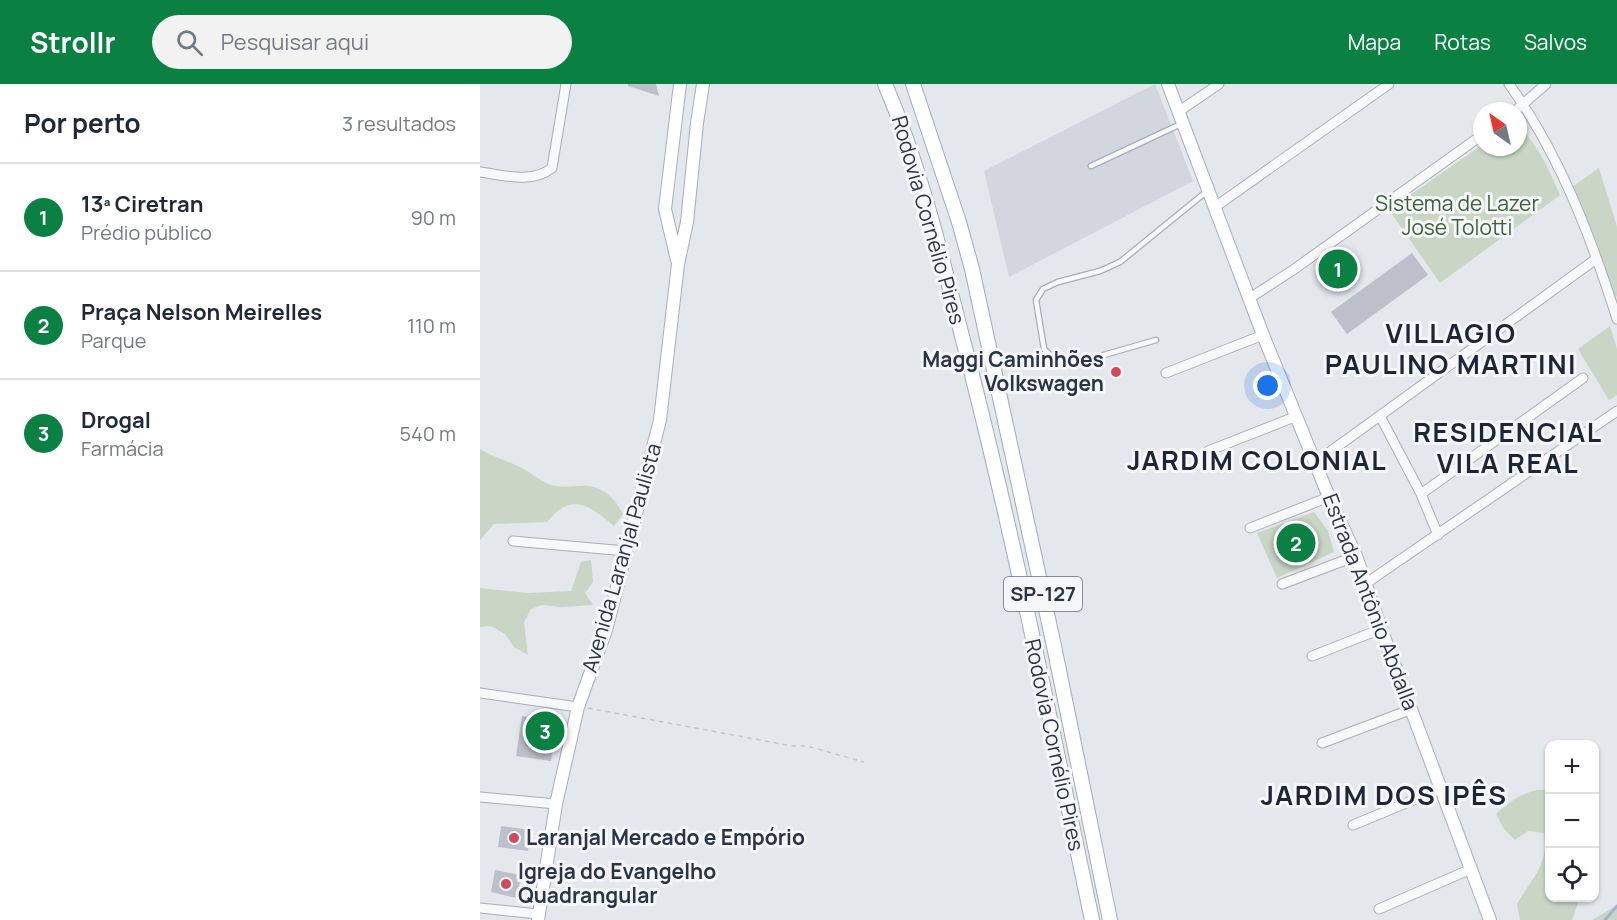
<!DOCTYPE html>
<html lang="pt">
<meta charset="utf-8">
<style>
:root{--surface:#fff;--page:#f2f2f3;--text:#1f2937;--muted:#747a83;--line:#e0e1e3;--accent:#0b8043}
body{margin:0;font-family:Manrope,sans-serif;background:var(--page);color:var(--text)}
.controls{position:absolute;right:18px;bottom:18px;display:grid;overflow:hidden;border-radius:12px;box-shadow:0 2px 4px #0004}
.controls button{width:54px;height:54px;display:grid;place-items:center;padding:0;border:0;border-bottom:2px solid var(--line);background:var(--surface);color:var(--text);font:30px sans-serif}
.compass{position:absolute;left:993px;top:18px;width:54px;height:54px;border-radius:50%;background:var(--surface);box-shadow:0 2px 4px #0004;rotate:326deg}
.you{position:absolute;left:788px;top:302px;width:21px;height:21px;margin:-15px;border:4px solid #fff;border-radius:50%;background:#1a73e8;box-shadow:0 0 0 9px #1a73e833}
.badge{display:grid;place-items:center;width:39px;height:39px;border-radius:50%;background:var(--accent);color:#fff;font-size:20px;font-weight:700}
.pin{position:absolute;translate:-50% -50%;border:3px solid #fff;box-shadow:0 2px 6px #0006}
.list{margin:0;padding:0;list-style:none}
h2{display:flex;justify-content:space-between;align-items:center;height:78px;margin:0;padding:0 24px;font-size:26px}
h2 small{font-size:20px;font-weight:400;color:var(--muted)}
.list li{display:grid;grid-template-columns:39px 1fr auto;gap:18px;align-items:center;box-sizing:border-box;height:108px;padding:0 24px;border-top:2px solid var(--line)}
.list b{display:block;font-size:22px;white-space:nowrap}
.list p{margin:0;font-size:20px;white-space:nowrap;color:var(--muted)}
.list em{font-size:20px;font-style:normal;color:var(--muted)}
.icon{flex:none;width:33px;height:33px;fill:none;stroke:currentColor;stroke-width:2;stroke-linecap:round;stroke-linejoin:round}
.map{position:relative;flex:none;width:1137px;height:836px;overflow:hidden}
header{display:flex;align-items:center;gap:36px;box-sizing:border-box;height:84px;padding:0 30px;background:var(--accent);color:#fff}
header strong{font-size:28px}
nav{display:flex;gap:33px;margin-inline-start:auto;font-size:21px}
.search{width:420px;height:54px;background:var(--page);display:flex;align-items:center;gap:15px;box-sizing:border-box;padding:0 21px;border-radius:33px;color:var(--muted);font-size:22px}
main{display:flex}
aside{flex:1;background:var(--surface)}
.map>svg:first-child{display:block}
.built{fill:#d2d6de}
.green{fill:#c9d6c5}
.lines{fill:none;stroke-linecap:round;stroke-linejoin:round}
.stream{stroke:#9fb4cc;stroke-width:3}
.building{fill:#bbc0ca}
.lane-casing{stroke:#a9aeb7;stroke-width:7}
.street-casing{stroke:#a9aeb7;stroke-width:11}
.secondary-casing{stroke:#a9aeb7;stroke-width:14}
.primary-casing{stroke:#a3abb8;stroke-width:16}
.path{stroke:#c2c5cb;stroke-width:1.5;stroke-dasharray:4.5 4.5;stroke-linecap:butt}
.lane{stroke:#f7f8fa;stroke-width:4.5}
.street{stroke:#f7f8fa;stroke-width:9}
.secondary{stroke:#fff;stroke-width:12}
.primary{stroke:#fff;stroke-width:14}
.poi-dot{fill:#d1495b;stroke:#f4f6f9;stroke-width:2}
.labels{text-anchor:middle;stroke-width:6;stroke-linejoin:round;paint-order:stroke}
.shield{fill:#f4f6f9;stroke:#676e7b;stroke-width:1.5}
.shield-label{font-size:20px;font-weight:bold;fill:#2b3445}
.park-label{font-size:21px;fill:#3f6138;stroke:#f4f6f9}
.street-label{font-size:21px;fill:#2b3445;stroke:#f4f6f9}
.poi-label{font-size:21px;font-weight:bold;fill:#2b3445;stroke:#f4f6f9;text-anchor:start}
.district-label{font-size:27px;font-weight:bold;letter-spacing:1.5px;fill:#1d2536;stroke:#f4f6f9}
</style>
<header>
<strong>Strollr</strong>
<div class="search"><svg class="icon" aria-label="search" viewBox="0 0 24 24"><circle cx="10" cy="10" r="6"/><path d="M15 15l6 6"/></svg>Pesquisar aqui</div>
<nav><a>Mapa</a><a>Rotas</a><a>Salvos</a></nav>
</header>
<main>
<aside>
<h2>Por perto<small>3 resultados</small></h2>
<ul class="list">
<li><span class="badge">1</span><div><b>13ª Ciretran</b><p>Prédio público</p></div><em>90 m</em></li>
<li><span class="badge">2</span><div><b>Praça Nelson Meirelles</b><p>Parque</p></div><em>110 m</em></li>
<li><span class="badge">3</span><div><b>Drogal</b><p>Farmácia</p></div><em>540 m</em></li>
</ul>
</aside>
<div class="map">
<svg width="1137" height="836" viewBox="0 0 1137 836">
<rect width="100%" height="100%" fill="#e4e7ec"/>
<path class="built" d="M675 0 713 97 529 193 504 87Z"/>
<path class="green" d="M1038 41C1058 61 1069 85 1080 111L960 199 909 126 1002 61V63H1038Z
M1119 84 1137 143V212L1134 214 1092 103Z
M1130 242 1137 265V311L1129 316 1098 265Z
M0 365C15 374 32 378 47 387 55 392 61 397 71 401 86 405 95 401 108 402 125 404 136 416 143 430L134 442C109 421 91 408 67 438L14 440 0 456Z
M834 428 848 447 854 468 797 494 777 449Z
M111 476 113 498 105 509 113 521 81 523 62 521 51 525 44 538 48 571 34 563 25 550 11 542 0 543V504L48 509 91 507 101 478Z
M1057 706H1069L1070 814H1100L1092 836H1040L1037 820C1052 793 1069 782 1064 749L1048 747 1035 756 1024 745 1016 730C1029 718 1040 710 1057 706Z
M1137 821V836H1112Z"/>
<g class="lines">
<path class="stream" d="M1125 836 1137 822"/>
</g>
<path class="building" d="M148 0H176L179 12 148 2Z
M932 169 948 191 867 250 851 228Z
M859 171 872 189 858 199 845 181Z
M42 632 77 637 71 677 36 672Z
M21 742 50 746 48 767 18 763Z
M15 786 41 791 37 814 11 808Z"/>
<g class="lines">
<defs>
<path id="lane" d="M611 82 703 39
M676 256 596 279 576 277 564 265 556 216 563 205 578 198 620 187 640 178 726 108"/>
<path id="street" d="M1029 0C1080 71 1111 153 1137 235
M1035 27 1066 0
M698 28 739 0
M0 88C23 91 52 100 72 84L86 0
M735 123 909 0
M770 214 813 186 1002 51
M686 289 783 251
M900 332 941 410 958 451
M728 367 817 332
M836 378 1116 175
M941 410 1103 294
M770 444 849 413
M33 457 146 467
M802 500 876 472
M885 500 1137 327
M832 572 901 545
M0 609 98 623
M842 659 932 625
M0 713 76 720
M873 741 960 705
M0 824 58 830
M899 825 991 785"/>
<path id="secondary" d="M688 0 783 251 849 413 876 472 901 545 1010 836
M197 176 185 125 200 0
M58 836 76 720 98 623 126 546 180 336 198 180 207 138 217 39 223 0"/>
<path id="primary" d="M405 0C440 82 461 170 483 256 533 447 571 642 612 836
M433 0 479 138 492 185 574 562 630 836"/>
</defs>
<use href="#lane" class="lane-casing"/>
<use href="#street" class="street-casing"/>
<use href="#secondary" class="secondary-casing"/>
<use href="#primary" class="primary-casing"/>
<path class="path" d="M108 624 312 662H327L384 678"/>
<use href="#lane" class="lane"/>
<use href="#street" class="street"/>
<use href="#secondary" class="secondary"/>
<use href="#primary" class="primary"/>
</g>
<g class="poi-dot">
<circle cx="636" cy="288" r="6"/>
<circle cx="34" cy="754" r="6"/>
<circle cx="26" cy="800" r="6"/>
</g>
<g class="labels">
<rect class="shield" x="524" y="493" width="78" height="34" rx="4.5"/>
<g class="shield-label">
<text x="563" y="517">SP-127</text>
</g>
<g class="park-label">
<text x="977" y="127">Sistema de Lazer<tspan x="977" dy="24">José Tolotti</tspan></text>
</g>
<g class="street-label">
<text transform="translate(448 136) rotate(74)" y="7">Rodovia Cornélio Pires</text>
<text transform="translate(142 474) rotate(-74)" y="7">Avenida Laranjal Paulista</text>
<text transform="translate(890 518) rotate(69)" y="7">Estrada Antônio Abdalla</text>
<text transform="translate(574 661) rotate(78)" y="7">Rodovia Cornélio Pires</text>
</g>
<g class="poi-label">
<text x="624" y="283" text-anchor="end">Maggi Caminhões<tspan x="624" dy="24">Volkswagen</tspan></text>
<text x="46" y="761">Laranjal Mercado e Empório</text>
<text x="38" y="795">Igreja do Evangelho<tspan x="38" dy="24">Quadrangular</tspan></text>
</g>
<g class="district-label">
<text x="971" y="259">VILLAGIO<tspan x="971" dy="31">PAULINO MARTINI</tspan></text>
<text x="1028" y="358">RESIDENCIAL<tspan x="1028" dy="31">VILA REAL</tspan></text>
<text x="777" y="386">JARDIM COLONIAL</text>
<text x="904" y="721">JARDIM DOS IPÊS</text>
</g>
</g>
</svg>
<div class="controls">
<button>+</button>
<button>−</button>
<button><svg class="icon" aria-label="locate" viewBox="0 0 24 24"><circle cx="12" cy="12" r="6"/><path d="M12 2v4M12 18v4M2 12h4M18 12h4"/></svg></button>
</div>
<svg class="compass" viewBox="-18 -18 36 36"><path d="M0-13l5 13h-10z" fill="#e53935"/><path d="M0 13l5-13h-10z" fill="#747a83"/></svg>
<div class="you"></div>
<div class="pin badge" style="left:858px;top:185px">1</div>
<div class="pin badge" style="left:816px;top:459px">2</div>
<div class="pin badge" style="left:65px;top:647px">3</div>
</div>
</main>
